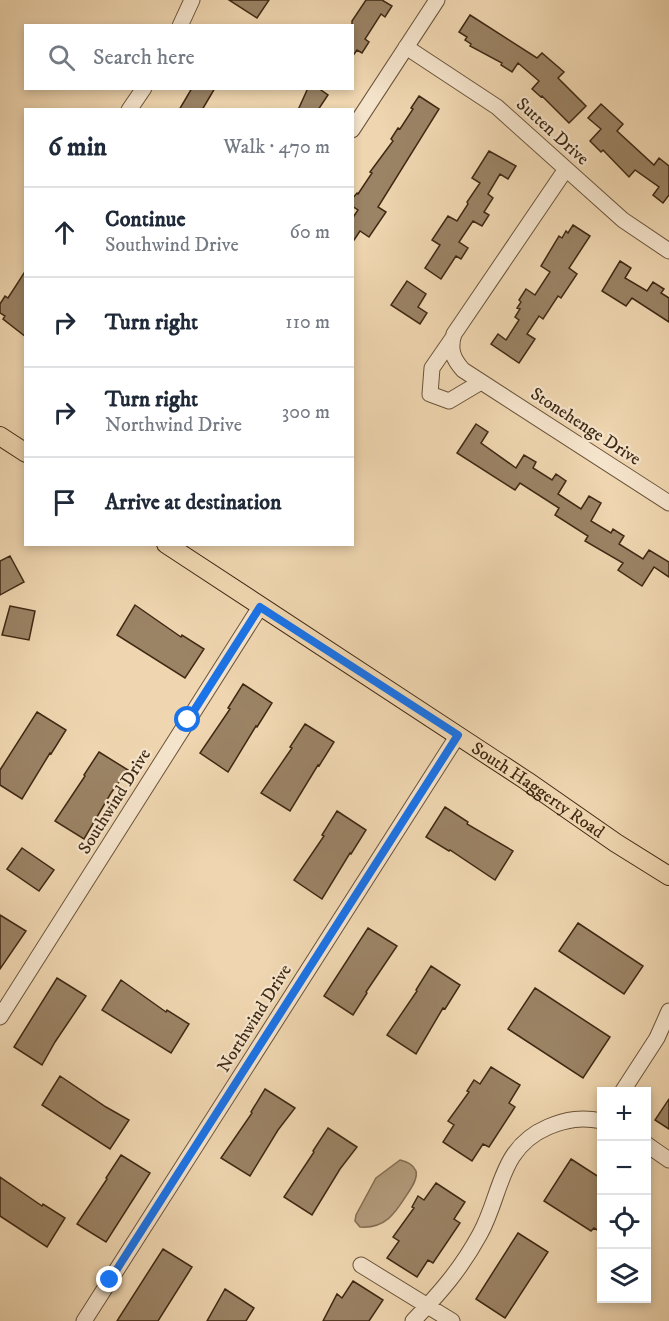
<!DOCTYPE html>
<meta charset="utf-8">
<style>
:root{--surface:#fff;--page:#f2f2f3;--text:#1f2937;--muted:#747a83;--line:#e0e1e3}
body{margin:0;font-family:"IM FELL DW Pica",serif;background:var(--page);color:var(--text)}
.controls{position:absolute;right:18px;bottom:18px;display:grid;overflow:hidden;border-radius:0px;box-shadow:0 3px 9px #0003}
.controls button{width:54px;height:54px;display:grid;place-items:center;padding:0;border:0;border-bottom:2px solid var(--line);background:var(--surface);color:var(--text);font:30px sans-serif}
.stop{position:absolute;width:18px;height:18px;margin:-14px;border:4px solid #1a73e8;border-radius:50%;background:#fff}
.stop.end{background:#1a73e8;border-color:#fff;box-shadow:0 2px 6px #0008}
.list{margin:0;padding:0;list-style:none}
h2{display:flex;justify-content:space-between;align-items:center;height:78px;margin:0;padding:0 24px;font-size:26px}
h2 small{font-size:20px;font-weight:400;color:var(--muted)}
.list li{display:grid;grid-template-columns:39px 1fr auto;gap:18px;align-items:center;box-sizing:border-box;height:90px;padding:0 24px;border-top:2px solid var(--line)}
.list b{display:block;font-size:22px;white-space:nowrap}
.list p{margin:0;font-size:20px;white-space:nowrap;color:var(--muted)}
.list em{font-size:20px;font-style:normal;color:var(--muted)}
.icon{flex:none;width:33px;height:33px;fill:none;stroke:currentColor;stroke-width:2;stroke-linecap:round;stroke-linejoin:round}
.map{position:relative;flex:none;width:669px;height:1321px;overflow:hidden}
.search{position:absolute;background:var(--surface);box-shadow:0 3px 9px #0003;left:24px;top:24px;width:330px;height:66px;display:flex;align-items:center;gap:15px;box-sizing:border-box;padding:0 21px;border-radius:0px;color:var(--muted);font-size:22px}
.panel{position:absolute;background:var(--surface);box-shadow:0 3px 9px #0003;left:24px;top:108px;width:330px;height:438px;border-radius:0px}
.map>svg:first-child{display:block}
.water{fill:#b39b7b;stroke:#856d51;stroke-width:1.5}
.building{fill:#9b8365;stroke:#3f2913;stroke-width:1.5}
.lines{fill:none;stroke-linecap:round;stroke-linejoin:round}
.minor-casing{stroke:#6b543a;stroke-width:17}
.major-casing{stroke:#3f2913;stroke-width:20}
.minor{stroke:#f5e4cc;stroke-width:15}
.major{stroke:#efd6b0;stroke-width:18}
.route{stroke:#1a73e8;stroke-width:8}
.labels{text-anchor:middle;stroke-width:4.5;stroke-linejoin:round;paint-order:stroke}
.street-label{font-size:18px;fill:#3f2913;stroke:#f5e4cc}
</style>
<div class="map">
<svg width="669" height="1321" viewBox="0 0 669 1321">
<rect width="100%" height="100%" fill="#efd6b0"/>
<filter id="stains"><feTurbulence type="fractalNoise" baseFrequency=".00333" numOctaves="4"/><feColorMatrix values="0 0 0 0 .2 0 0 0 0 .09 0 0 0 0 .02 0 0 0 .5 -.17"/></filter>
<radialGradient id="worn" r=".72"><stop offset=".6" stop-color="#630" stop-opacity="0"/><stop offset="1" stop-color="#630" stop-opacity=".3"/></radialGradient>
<path class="water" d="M400 1160C407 1162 413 1164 416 1171 418 1178 412 1187 408 1193 396 1212 386 1229 360 1227L355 1221 356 1215 376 1178Z"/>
<path class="building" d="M229 0H269L257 18Z
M366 0H382L392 6 385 17 381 14 365 39 369 42 362 53 357 50 352 57V21Z
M470 15 537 58 542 53 564 72 558 78 586 106 569 123 542 96 541 97 532 89 539 81 518 63 512 72 501 65 502 63 470 46 471 44 465 40 467 37 459 32Z
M192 88H215L202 110H179Z
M308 88H318L328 95 318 110H298Z
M419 96 439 109 378 207 386 212 369 237 360 231 352 243V219L358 210 352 206V199L357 193 358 194 372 173 370 172 393 141 391 139 398 128 400 129 413 109 411 108Z
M601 104 623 124 617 131 654 165 659 158 669 166V195L663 203 653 195 659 187 635 170 629 177 603 150 601 152 590 141 601 129 588 118Z
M489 151 516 166 508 179 500 174 488 194 493 198 484 212 489 215 482 226 473 221 459 242 468 248 461 259 456 256 441 279 425 268 440 245 432 240 448 216 457 221 468 204 467 202 480 183 472 178Z
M573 225 590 236 569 268 577 274 561 298 558 296 543 319 539 316 527 334 535 339 519 363 491 344 498 334 506 340 519 320 515 317 520 309 517 308 521 302 519 300 526 289 535 295 550 272 541 266 559 236 562 238 566 231 568 233Z
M620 261 631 268 625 278 647 291 653 282 664 289 661 293 669 298V322L632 298 626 306 602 291Z
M26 270V337L3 319 5 316 0 313V304L5 296 8 298Z
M407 281 426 294 418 307 427 313 420 324 391 305Z
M476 424 488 432 481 443 516 468 524 455 536 462 533 468 552 480 556 474 566 481 558 494 581 509 589 496 601 503 591 521 611 533 613 529 624 536 619 544 643 559 649 550 669 562V577L654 567 642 586 618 570 623 563 585 541 588 536 555 515 559 508 520 483 515 490 457 453Z
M10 556 24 582 0 595V561Z
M135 605 181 637 182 635 204 649 185 678 117 635Z
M10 606 35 611 29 640 2 635Z
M243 684 272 703 257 727 256 726 228 772 200 753 230 709 228 708Z
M37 712 66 730 51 754 50 753 22 799 0 785V770Z
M305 724 334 742 319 766 318 765 290 811 261 793 292 748 290 747Z
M99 752 128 770 111 793 84 839 55 821 85 776 84 775Z
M445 807 468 822 467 824 513 851 495 880 450 850 449 851 426 837Z
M337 811 366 830 351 854 350 853 322 899 294 880 324 836 322 835Z
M22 848 54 870 39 891 7 869Z
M0 915 26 931 0 969Z
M578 923 643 966 624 994 559 951Z
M368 928 397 946 366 992 367 993 353 1015 324 996Z
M431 966 460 985 445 1009 443 1008 416 1054 387 1035 417 991 416 990Z
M57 978 86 996 55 1042 42 1065 14 1047Z
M121 980 166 1012 167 1010 189 1024 171 1053 102 1010Z
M535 988 610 1037 583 1078 508 1029Z
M491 1067 520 1085 509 1103 515 1107 489 1147 483 1144 472 1161 443 1142 454 1125 448 1121 469 1092 467 1091 474 1080 480 1084Z
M60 1076 106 1107 129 1120 110 1149 42 1105Z
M265 1089 295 1108 278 1130 250 1176 221 1158 252 1113 251 1112Z
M669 1099V1129L655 1120Z
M328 1128 357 1147 340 1169 312 1215 284 1197 314 1152 313 1151Z
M121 1155 150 1173 106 1242 77 1224 107 1179 106 1178Z
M571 1159 602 1179V1233L594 1228 591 1231 544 1201Z
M0 1177 42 1206 43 1204 65 1218 47 1247 0 1216Z
M436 1183 465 1202 454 1219 460 1223 433 1263 428 1260 417 1277 387 1258 399 1241 393 1237 414 1208 412 1207 418 1196 424 1200Z
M518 1233 548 1252 505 1318 476 1299Z
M163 1249 192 1267 158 1321H117Z
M353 1281 383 1300 369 1321H323L337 1294 342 1298Z
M225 1289 254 1308 246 1321H207Z"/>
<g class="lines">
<defs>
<path id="minor" d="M180 26 192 0
M406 47 497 107 623 220 669 251
M129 110 144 88
M352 130 437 0
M566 169 454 334C449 349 453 359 463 370L669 503
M452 339 432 368 430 394 449 401 481 382
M0 1017 260 607
M622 1092 657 1038 669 1011
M646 1144 669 1160
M361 1265 452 1321
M84 1321 458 735
M413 1321C440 1293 461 1269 480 1234 502 1194 499 1148 548 1127 567 1119 582 1117 602 1121"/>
<g id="major">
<path d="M0 436 26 453"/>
<path id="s1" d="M166 544 527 781 616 843 669 876"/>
</g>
</defs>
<use href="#minor" class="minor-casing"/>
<use href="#major" class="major-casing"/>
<use href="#minor" class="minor"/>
<use href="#major" class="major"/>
</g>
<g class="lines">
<path class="route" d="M110 1280 458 735 260 607 188 720"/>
</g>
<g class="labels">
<g class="street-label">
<text transform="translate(553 131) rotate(42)" y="6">Sutten Drive</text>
<text transform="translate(586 426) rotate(33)" y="6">Stonehenge Drive</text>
<text dy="6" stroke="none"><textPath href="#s1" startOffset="446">South Haggerty Road</textPath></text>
<text transform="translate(114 801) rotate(-58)" y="6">Southwind Drive</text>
<text transform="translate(254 1018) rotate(-58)" y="6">Northwind Drive</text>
</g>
</g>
<rect width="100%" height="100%" filter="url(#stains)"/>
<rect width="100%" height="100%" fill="url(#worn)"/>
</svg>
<div class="controls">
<button>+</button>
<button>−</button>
<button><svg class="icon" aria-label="locate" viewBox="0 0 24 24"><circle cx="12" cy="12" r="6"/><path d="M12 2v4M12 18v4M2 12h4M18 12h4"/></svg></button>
<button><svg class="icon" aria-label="layers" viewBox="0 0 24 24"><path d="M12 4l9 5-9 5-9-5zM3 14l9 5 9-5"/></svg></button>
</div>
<div class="stop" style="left:188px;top:720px"></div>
<div class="stop end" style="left:110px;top:1280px"></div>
<div class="search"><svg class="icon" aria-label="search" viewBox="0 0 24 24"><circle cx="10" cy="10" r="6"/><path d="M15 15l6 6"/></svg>Search here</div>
<section class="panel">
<h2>6 min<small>Walk · 470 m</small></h2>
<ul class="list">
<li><svg class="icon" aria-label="ahead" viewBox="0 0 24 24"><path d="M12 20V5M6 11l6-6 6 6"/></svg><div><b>Continue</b><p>Southwind Drive</p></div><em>60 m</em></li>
<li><svg class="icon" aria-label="right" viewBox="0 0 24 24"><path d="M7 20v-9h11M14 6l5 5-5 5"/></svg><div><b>Turn right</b></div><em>110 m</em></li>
<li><svg class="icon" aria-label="right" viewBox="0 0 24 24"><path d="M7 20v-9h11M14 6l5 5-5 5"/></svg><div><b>Turn right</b><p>Northwind Drive</p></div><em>300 m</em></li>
<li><svg class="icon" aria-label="arrive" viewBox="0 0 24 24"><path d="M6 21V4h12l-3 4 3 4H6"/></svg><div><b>Arrive at destination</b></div></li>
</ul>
</section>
</div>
